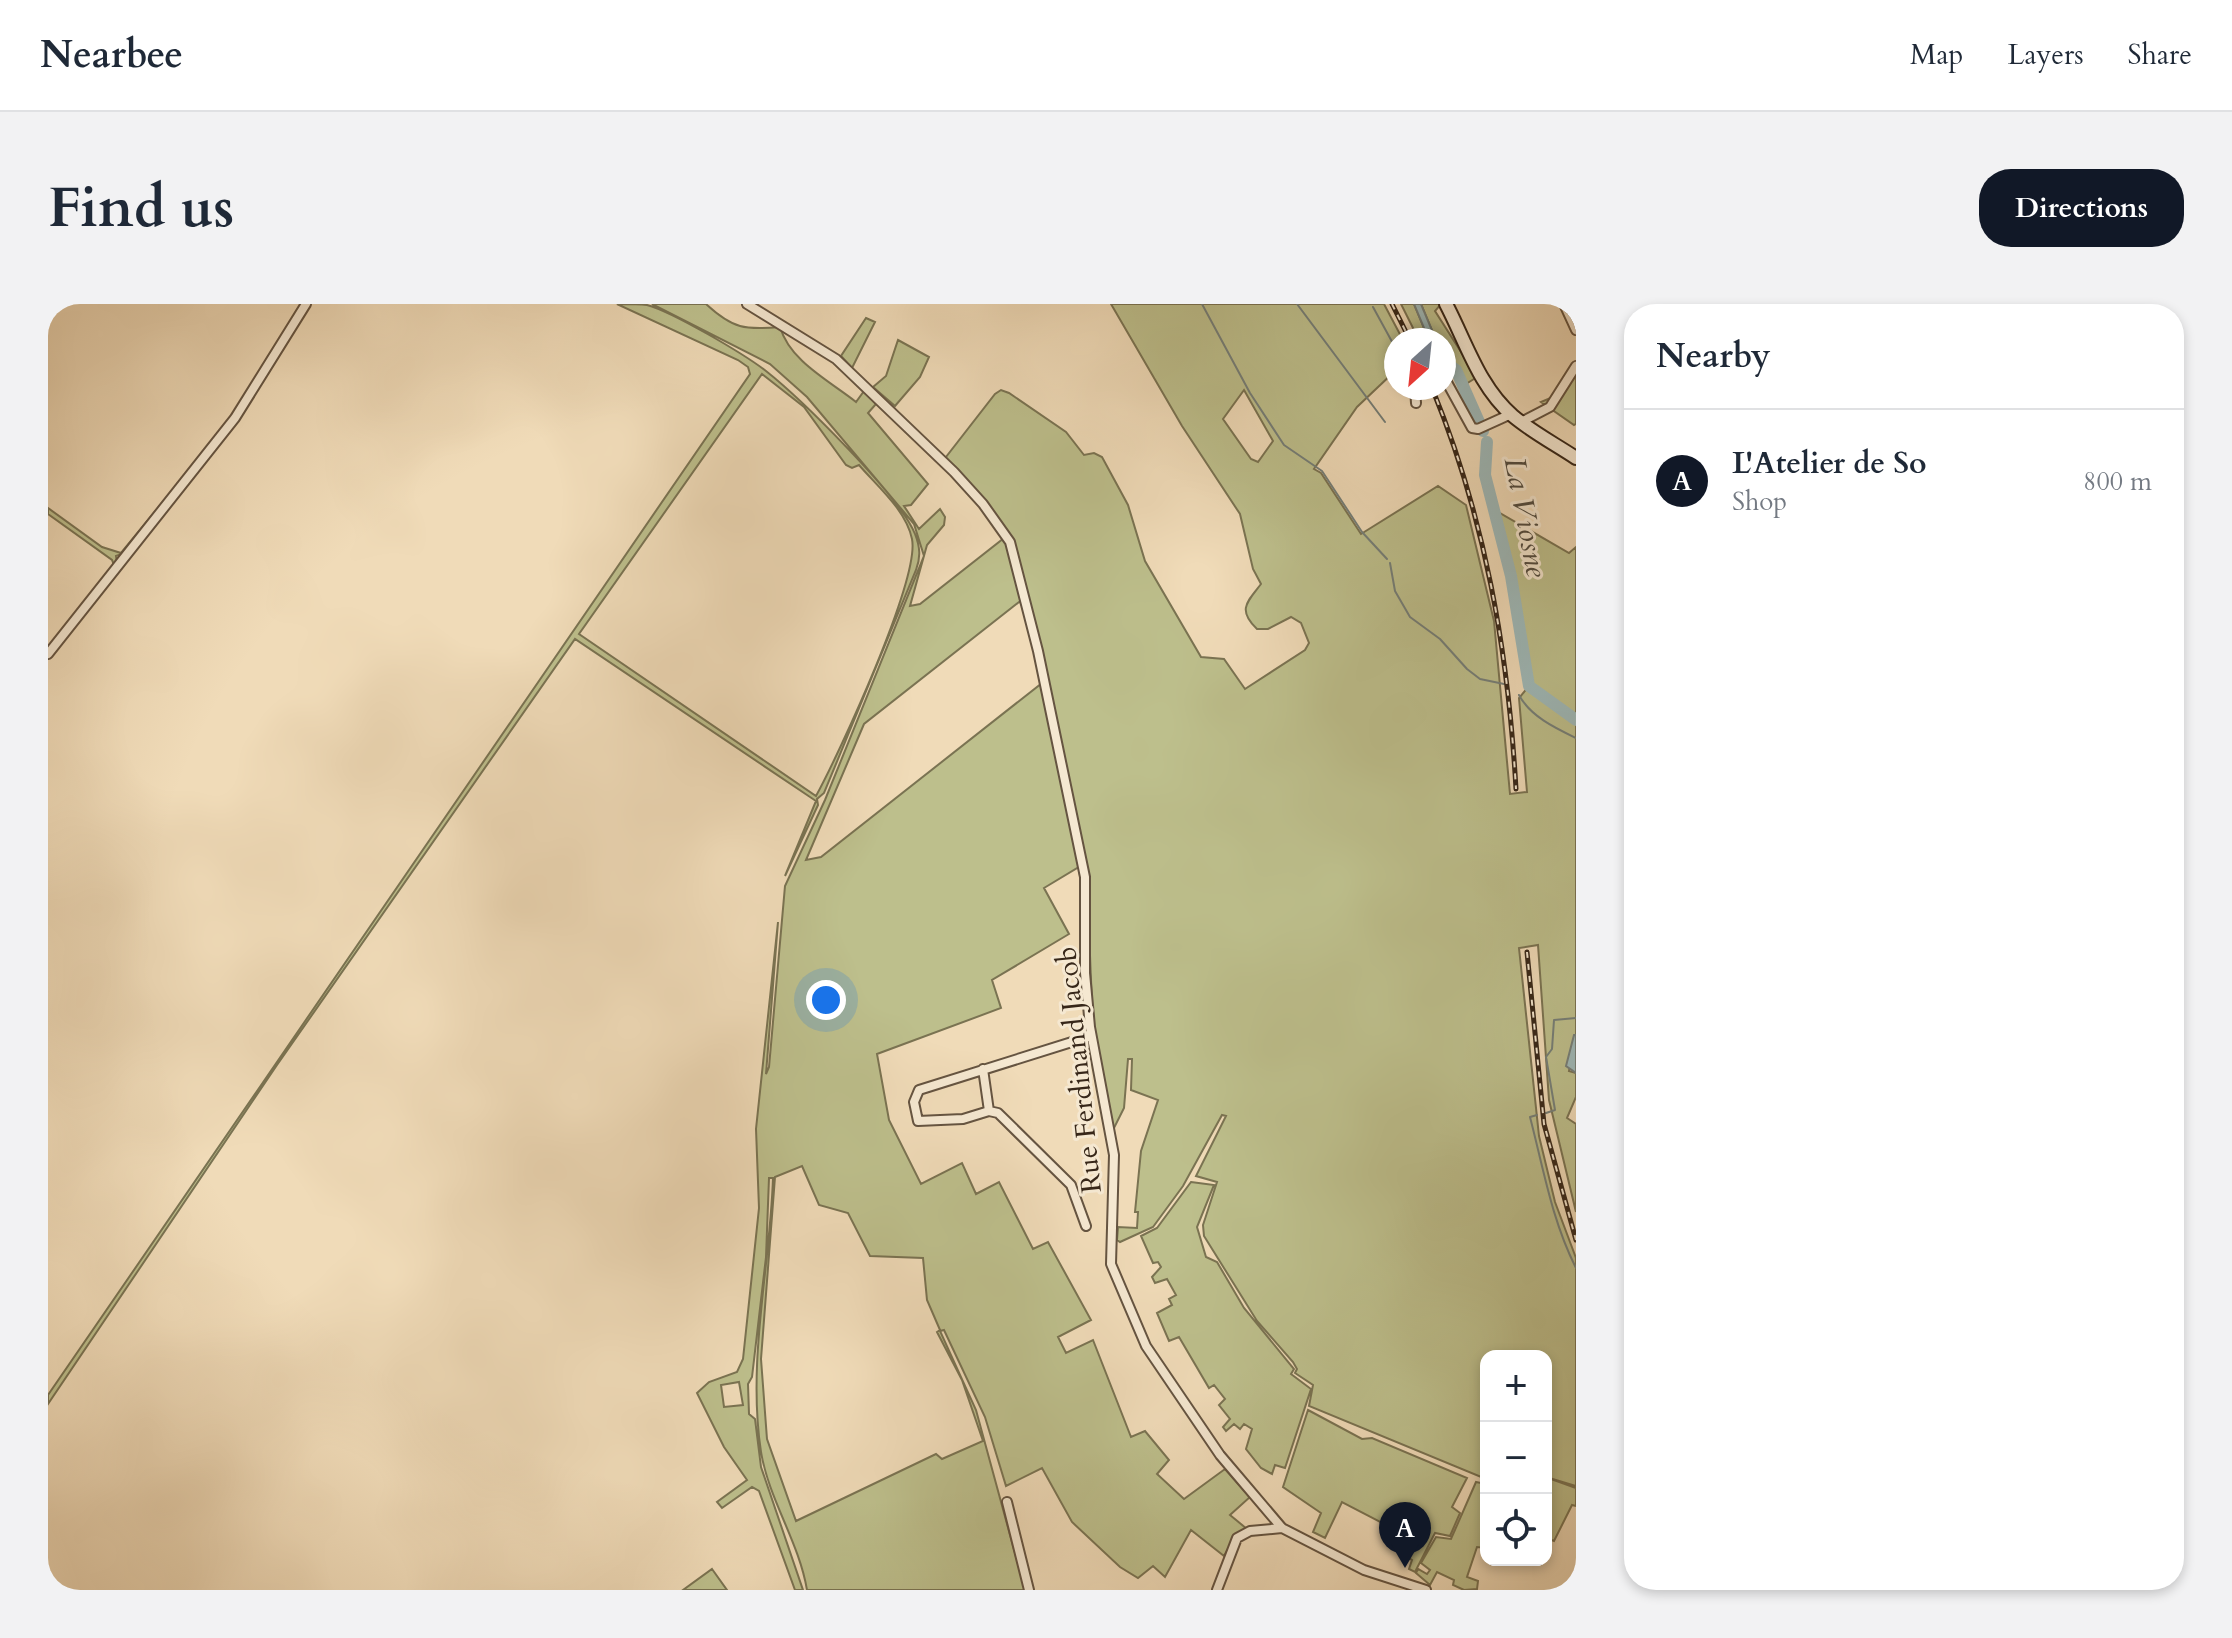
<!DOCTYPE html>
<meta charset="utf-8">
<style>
:root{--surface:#fff;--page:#f2f2f3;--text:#1f2937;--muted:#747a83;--line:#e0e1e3;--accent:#111827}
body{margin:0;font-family:Cardo,serif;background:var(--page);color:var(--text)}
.controls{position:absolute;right:24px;bottom:24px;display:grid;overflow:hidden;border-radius:16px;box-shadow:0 4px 12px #0003}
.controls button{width:72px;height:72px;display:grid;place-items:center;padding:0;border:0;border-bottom:2px solid var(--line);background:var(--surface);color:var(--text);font:40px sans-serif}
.compass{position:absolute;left:1336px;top:24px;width:72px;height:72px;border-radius:50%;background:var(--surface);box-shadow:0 4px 12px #0003;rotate:207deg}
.you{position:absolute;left:778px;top:696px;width:28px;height:28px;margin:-20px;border:6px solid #fff;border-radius:50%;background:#1a73e8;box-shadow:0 0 0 12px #1a73e833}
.badge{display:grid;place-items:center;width:52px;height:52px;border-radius:50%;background:var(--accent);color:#fff;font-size:26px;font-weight:700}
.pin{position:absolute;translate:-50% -66px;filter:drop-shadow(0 2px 4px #0008)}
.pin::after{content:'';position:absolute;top:42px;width:28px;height:24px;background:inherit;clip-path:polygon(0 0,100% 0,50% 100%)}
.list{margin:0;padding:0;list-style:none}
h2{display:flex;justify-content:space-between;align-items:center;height:104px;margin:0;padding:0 32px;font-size:34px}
h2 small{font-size:26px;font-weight:400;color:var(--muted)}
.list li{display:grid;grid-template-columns:52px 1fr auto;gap:24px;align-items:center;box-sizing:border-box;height:144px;padding:0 32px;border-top:2px solid var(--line)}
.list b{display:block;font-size:30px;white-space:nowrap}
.list p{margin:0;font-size:26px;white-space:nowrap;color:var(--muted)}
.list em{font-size:26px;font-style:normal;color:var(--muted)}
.icon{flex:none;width:44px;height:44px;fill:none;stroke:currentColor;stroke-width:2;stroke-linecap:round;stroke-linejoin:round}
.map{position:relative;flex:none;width:1528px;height:1286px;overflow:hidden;border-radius:32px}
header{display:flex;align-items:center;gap:48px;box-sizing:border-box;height:112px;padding:0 40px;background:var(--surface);border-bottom:2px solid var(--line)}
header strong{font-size:38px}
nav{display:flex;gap:44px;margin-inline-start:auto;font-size:28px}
.intro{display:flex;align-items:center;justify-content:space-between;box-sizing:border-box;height:192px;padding:0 48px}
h1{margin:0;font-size:56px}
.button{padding:20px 36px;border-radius:32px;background:var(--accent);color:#fff;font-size:28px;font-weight:700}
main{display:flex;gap:48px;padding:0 48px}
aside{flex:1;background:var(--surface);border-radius:32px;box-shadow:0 4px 12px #0003}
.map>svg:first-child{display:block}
.green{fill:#bdbf8c;stroke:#7a7352;stroke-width:2;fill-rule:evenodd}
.water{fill:#9eb9b9;stroke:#757f79;stroke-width:2}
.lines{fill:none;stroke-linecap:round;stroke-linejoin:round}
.stream{stroke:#757f79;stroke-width:2}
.river{stroke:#9eb9b9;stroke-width:12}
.street-casing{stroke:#655441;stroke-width:12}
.secondary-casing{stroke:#372719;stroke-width:16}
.street{stroke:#f5e8d1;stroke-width:8}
.secondary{stroke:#f5e8d1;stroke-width:12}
.rail-casing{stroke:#372719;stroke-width:5}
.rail{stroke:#f5e8d1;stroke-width:2;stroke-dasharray:6;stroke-linecap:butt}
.labels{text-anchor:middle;stroke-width:6;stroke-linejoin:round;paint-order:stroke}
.street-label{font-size:28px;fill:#372719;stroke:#f5e8d1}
.water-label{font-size:30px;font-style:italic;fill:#514c41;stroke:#f5e8d1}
</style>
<header>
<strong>Nearbee</strong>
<nav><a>Map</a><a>Layers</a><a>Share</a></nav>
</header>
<div class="intro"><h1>Find us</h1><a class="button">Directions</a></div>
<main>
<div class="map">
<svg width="1528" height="1286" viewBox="0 0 1528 1286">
<rect width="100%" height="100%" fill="#f0dbb8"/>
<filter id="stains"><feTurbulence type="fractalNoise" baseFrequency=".0025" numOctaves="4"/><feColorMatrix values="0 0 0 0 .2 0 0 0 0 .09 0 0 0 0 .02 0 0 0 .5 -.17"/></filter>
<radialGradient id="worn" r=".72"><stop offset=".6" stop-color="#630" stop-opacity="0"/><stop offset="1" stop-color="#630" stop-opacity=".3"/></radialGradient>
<path class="green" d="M253 0H256L182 117 77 249 68 252 69 259 66 261 64 256 0 210V204L54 243 73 249 183 115Z
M569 0C578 0 591 0 599 1 625 8 696 50 718 67 752 94 852 192 867 230 872 243 873 253 868 266L776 489 769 495 770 501 737 572 768 497 527 335 229 761 0 1100V1091L702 70 700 63 690 56ZM714 70 756 103 798 161 804 164 811 161C829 182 858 206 864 235 872 275 791 450 768 492L531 330Z
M604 0H658C685 25 697 26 732 23 742 57 780 76 808 98L816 87 828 100 820 109 880 180 863 201 856 202 871 225 892 205 897 213 896 221 879 241 862 302 872 300 956 234 898 153 947 90 953 86 961 89 1018 128 1036 151 1046 149 1054 153 1080 201 1097 257 1153 353 1176 355 1197 385 1257 346 1261 339 1253 319 1243 313 1220 325H1209C1189 306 1199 298 1213 280L1205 265 1192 210 1134 122 1063 0H1336L1355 36H1348V66L1309 103 1266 165 1273 169 1313 230 1390 182 1418 201 1446 317 1462 490 1479 488 1471 394 1481 382 1450 208 1521 249 1528 243V731L1521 767 1528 769V793L1519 814 1528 820V908L1501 796 1490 641 1471 644 1491 832 1507 898 1528 954V1182L1498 1173V1052H1438V1175L1261 1102 1265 1081 1247 1069 1249 1065 1245 1058 1209 1017 1156 932 1155 921 1169 878 1148 872 1178 812 1174 811 1135 882 1105 923 1072 938 1069 936 1070 923 1089 924 1090 908H1087L1093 847 1110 796 1083 786 1084 755H1080L1076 804 1065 826 1045 724 1039 579 1033 581 1031 563 996 584 1021 630 944 676 953 704 829 750 841 816 873 880 914 859 928 890 951 878 985 945 1000 938 1043 1016 1010 1033 1018 1049 1045 1036 1083 1133 1097 1127 1121 1156 1109 1170 1136 1195 1177 1165 1202 1193 1182 1211 1199 1225 1187 1232 1176 1252 1143 1226 1117 1273 1105 1262 1090 1274 1072 1263 1024 1218 994 1164 958 1182 937 1113 896 1026 892 1027 928 1106 977 1286H759C751 1238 721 1196 713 1148 699 1056 722 965 725 874H721L718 953 704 1073 700 1080 701 1110 707 1115 713 1163 755 1286H747L711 1187 704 1183 674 1204 669 1198 699 1176 676 1143 649 1089 661 1078 689 1068 695 1055 711 904 708 825 730 618 718 770 721 763 737 582 777 496 876 252 866 220 759 93 722 60ZM1196 86 1225 137 1210 158 1203 155 1175 115ZM971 298 975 299 994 379 773 553 758 556 816 420ZM754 862 771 901 800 909 822 952 875 954 879 996 892 1026 889 1028 914 1076 935 1137 894 1155 888 1150 748 1217 719 1135 713 1055 727 873ZM691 1078 695 1101 676 1103 673 1081Z
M1353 0H1366L1381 36H1371Z
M1373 0H1393L1387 7 1429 73 1418 80 1404 64H1396V36H1388Z
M818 14 827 18 804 64 793 52Z
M850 36 881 53 872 73 847 102 825 83 838 72Z
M1528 64V120L1526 121 1493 98 1505 93Z
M1143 878 1166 881 1149 923 1158 953 1169 958 1196 1004 1246 1065 1243 1070 1263 1085 1237 1164 1227 1161 1224 1170 1213 1164 1198 1145 1204 1125 1196 1120 1192 1125 1186 1120 1178 1127 1175 1123 1182 1115 1171 1101 1177 1095 1166 1081 1161 1084 1131 1033 1121 1037 1109 1009 1124 1001 1121 995 1128 991 1119 975 1107 979 1104 973 1113 963 1110 958 1105 959 1093 932 1109 924Z
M1260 1106 1314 1135 1324 1134 1419 1174 1404 1203 1412 1209 1402 1232 1387 1229 1367 1268 1361 1265 1364 1256 1351 1249 1353 1243 1337 1234 1342 1223 1294 1198 1277 1234 1265 1228 1273 1209 1235 1183Z
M1503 1175 1528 1184V1202L1524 1201 1506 1237 1498 1234V1176Z
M1428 1178 1438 1180V1244L1429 1243 1419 1273 1430 1277 1429 1285 1416 1286 1405 1281 1406 1276 1389 1268 1382 1281 1368 1269 1370 1265 1379 1270 1382 1266 1373 1259 1388 1233 1403 1235Z
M664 1265 679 1286H635Z"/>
<path class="water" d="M1366 0H1373L1388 36H1381Z
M1526 731H1528V769L1518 762Z"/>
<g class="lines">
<path class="stream" d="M1154 0 1202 89 1236 141 1274 167 1314 228 1339 255
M1249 0 1337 118
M1325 3 1348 45
M1342 259 1347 287 1362 313 1392 335 1419 365 1432 375 1456 380
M1471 391C1482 412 1507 424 1528 434
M1498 809 1507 806 1498 753 1504 745 1506 716 1528 714
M1489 811 1482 813C1495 863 1504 917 1528 964"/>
<path class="river" d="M1396 57 1408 66 1435 127
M1439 138 1437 171 1463 272 1481 382 1528 416"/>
<defs>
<path id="street" d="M699 0 788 55 906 168 935 200 962 238 990 347 1037 573V669L1042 723 1066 851 1063 960 1098 1042 1172 1151 1234 1224 1316 1266 1378 1286
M1516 0 1528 26
M1396 73 1424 124 1430 125 1463 110
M1367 84 1368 99
M1473 118 1502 103 1528 62
M0 350 187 114 258 0
M935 765 941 807
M1038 922 1023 881 950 809 941 807 915 815 870 817 866 798 871 786 1043 732
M959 1198 981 1286
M1169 1286 1189 1234 1202 1227 1234 1224"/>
<path id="secondary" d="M1398 0C1418 38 1431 83 1465 112 1484 128 1507 140 1528 154"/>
</defs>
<use href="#street" class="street-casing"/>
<use href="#secondary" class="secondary-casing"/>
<use href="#street" class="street"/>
<use href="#secondary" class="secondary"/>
<defs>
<path id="rail" d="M1344 0 1362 36
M1384 84C1437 213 1460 346 1468 485
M1479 648 1496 820 1528 936"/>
</defs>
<use href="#rail" class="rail-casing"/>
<use href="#rail" class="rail"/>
</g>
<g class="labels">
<g class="street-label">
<text transform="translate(1030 766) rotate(-96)" y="10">Rue Ferdinand Jacob</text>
</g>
<g class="water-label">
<text transform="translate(1478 213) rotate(79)" y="10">La Viosne</text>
</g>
</g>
<rect width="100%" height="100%" filter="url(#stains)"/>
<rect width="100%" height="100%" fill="url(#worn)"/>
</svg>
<div class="controls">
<button>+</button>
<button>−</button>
<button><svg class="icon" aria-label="locate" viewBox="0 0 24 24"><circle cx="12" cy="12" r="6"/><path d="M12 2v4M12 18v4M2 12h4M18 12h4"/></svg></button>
</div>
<svg class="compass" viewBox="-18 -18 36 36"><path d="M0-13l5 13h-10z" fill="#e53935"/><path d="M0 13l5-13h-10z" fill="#747a83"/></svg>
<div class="you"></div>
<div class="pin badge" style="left:1357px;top:1264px">A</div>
</div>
<aside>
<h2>Nearby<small></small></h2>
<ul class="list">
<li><span class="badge">A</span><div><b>L'Atelier de So</b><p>Shop</p></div><em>800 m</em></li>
</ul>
</aside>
</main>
